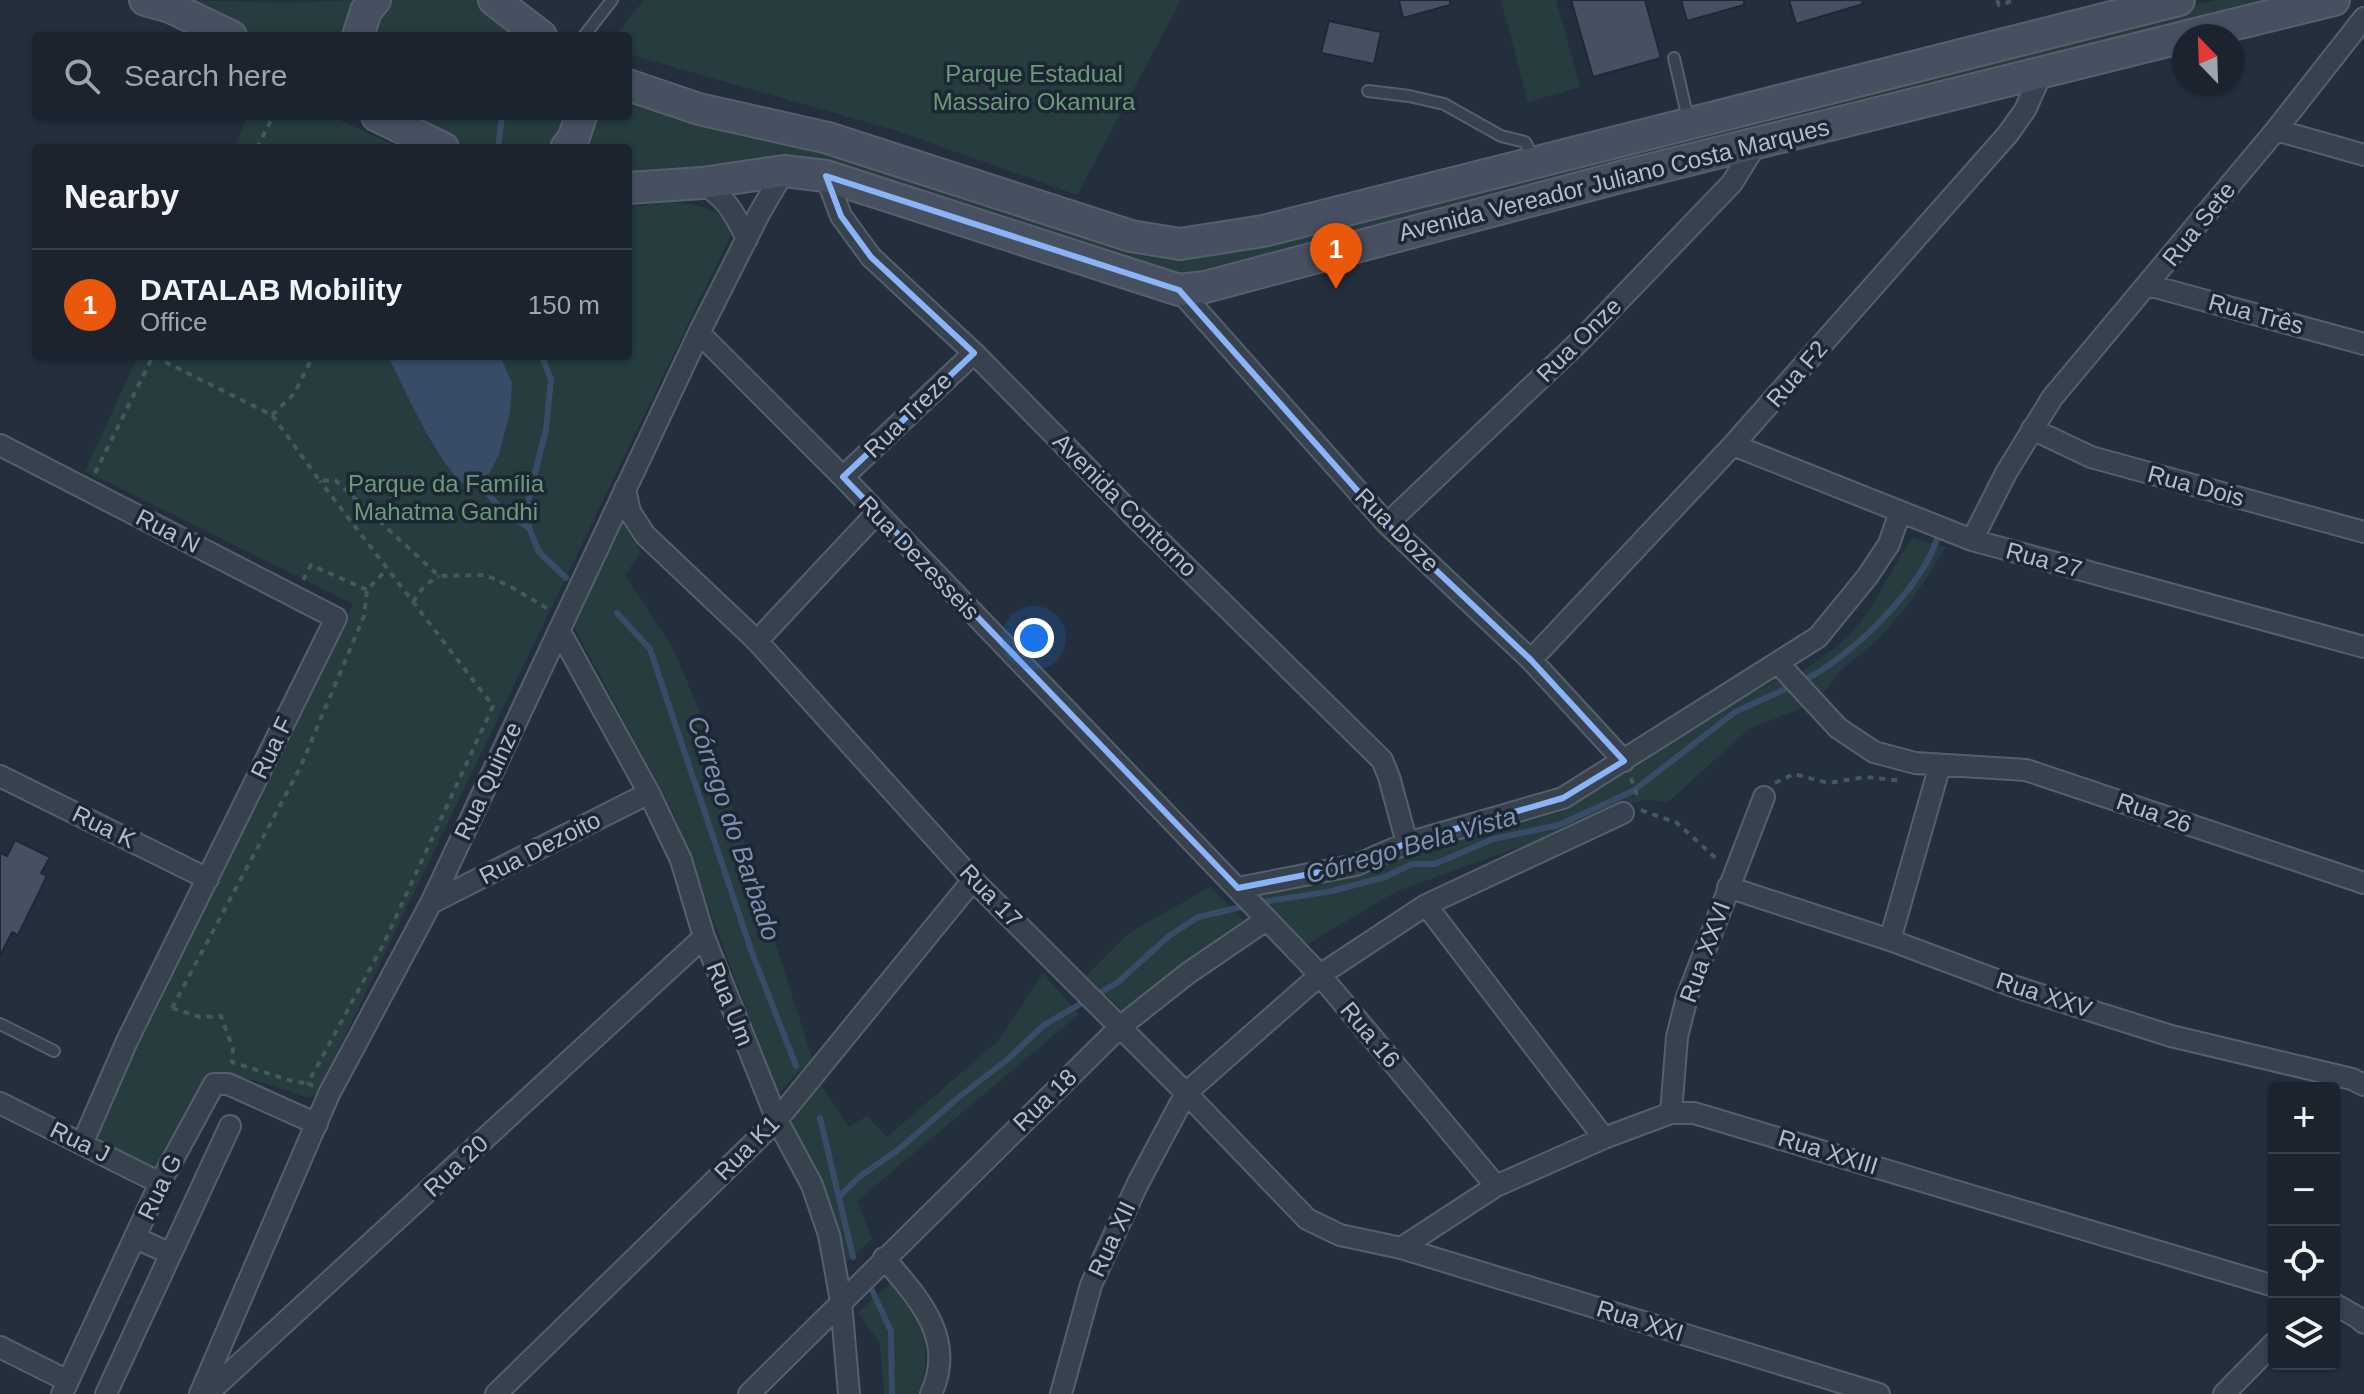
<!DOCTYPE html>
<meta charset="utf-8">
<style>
:root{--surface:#1b232e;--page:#282f3a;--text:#f1f3f6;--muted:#a0a4aa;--line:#39404a;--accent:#ea580c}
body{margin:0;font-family:Arial,sans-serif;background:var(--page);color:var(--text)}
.controls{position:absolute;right:24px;bottom:24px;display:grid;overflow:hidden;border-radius:8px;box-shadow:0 2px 6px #0004}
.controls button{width:72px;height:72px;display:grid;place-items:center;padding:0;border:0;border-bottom:2px solid var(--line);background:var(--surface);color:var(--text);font:40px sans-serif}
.compass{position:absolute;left:2172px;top:24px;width:72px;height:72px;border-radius:50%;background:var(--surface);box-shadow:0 2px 6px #0004;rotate:337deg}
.you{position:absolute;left:1034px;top:638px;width:28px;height:28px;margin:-20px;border:6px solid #fff;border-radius:50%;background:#1a73e8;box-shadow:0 0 0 12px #1a73e833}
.badge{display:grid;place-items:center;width:52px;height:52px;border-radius:50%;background:var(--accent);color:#fff;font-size:26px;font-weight:700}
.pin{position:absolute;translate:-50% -66px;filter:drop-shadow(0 2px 4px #0008)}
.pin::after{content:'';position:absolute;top:42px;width:28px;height:24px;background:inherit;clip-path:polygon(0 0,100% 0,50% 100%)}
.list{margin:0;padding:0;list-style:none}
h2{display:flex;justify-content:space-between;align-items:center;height:104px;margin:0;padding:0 32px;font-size:34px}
h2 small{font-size:26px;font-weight:400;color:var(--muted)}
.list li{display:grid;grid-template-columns:52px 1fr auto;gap:24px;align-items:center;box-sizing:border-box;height:112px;padding:0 32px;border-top:2px solid var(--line)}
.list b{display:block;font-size:30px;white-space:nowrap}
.list p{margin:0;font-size:26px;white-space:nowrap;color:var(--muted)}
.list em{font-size:26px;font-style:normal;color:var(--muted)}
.icon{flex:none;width:44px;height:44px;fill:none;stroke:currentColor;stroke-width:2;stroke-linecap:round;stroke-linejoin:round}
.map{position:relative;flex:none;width:2364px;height:1394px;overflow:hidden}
.search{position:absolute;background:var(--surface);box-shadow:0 2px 6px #0004;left:32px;top:32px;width:600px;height:88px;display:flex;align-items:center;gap:20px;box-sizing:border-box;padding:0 28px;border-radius:8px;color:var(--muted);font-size:30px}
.panel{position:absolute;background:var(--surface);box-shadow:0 2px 6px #0004;left:32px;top:144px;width:600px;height:216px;border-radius:8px}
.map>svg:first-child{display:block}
.green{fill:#263c3f}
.water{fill:#394c67}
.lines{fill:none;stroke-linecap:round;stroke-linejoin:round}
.stream{stroke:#394c67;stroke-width:6}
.building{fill:#455162;stroke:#1f2835;stroke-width:2}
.service-casing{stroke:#565f6c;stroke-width:14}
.minor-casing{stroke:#565f6c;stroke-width:24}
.secondary-casing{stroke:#565f6c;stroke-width:34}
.path{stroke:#44595c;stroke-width:4;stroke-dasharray:6 6;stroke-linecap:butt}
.service{stroke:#38414e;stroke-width:10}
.minor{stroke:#38414e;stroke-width:20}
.secondary{stroke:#465061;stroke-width:30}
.marked{fill:none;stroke:#8ab4f8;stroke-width:6;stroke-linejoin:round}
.labels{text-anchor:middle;stroke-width:7;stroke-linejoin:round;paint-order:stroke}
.park-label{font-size:24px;fill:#6b9a76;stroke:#1d2633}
.street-label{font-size:24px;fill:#b4bcc9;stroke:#1d2633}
.water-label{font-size:26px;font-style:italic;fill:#7c92b1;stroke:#1d2633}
</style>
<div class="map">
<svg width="2364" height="1394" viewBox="0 0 2364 1394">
<rect width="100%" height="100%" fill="#242f3e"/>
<path class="green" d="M187 0 288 3 353 0 340 36H253L211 10Z
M389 0H477L523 36H366Z
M644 0H1181L1077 195 897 131 628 54V36H615Z
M1501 0H1556L1580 87 1528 102Z
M2217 0H2285L1851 110 1177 275 861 172 628 177V148H575L589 116H628V99L873 159 1156 252 1629 148Z
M248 116H331L401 148H234Z
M393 116H566L564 126 549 148H468L417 129Z
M670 202C694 204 725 206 731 235L318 1092 310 1098C278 1091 226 1060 200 1088L157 1171 92 1138 353 604 85 471 138 356H628V207Z
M618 516 641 552 625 575 674 650 710 737 812 1058 778 1094 674 814 574 627Z
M1912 538 1946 547 1914 597 1880 638 1841 670 1823 693 1801 671C1818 660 1838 648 1851 633 1876 605 1891 569 1912 538Z
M1776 680 1811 705 1750 728 1667 803 1649 799 1612 808 1545 838 1397 891 1306 945 1253 894 1375 869 1424 848 1559 813 1613 781 1722 709Z
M1210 887 1243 920 1124 1012 1086 976 1129 933Z
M1043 973 1079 1014 857 1201 872 1239 844 1264 788 1123 821 1085 849 1127 867 1116 887 1137 998 1041Z
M890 1284C898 1291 912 1301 918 1311 928 1330 927 1375 920 1394H884L880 1344 858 1312Z"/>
<path class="water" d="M388 356H500L512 383 510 412 499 454 489 474 466 486C438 465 405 390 388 356Z"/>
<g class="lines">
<path class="stream" d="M498 148 502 116
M542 356 551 380 546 429 528 502 529 528 539 552 566 578
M477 482 506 514 529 528
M617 613 650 649 751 950 796 1066
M1802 681C1850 658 1920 590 1937 539
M1256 903 1332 891 1385 877 1412 864H1435L1493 839 1559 825 1633 791 1735 712 1792 686
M820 1118 853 1257
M839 1197 859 1177 898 1150 959 1097 1008 1059 1044 1025 1117 983 1169 936 1198 917 1246 906
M869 1284 891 1331 892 1394"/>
</g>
<path class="building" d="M1399 0H1450V5L1403 18Z
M1571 0H1645L1661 58 1593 77Z
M1681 0H1744V5L1687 21Z
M1789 0H1862L1863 4 1796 24Z
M1329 21 1381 32 1374 64 1321 53Z
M15 840 50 857 41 873 47 876 18 935 12 932 0 956V853L7 856Z"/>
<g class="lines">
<defs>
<path id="service" d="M584 36 612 0
M1674 58 1688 119
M1368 91 1409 96 1444 104 1501 136 1525 142 1534 158
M0 1024 54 1051"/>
<path id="minor" d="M2276 130 2364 155
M826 176 841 216 871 257 974 353 1135 517 1382 760 1389 777 1407 843
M702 183C727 199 734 212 747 239
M2148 285 2364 344
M1179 290 1387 524 1531 660 1624 761
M699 333 843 477 1320 975 1496 1186
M2032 429 2091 457 2364 532
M0 445 336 618 127 1041 83 1142
M1733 445 1972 540 2364 647
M843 477 974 353
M625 489 630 512 645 535 757 641 973 880 1186 1093 1307 1219 1340 1235 1401 1248 1879 1394
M1387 524 1583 338 1732 183 1756 144
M1972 540 2006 473 2052 398 2276 130 2364 18
M559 630 649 793 681 860 704 937 777 1120 812 1185 829 1235 841 1301 849 1394
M757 641 876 514
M1531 660 1733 445 2008 134 2025 110 2042 72
M1778 663 1838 728 1874 752 1915 763 2026 770 2364 883
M0 776 208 879
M1728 887 1890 940 2010 985 2171 1036 2352 1079 2364 1085
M1238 888 1356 865 1407 843 1563 798 1818 637 1867 577 1889 544 1900 512
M431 903 649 793
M1426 905 1604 1138
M1890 940 1940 765
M0 1103 160 1183
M1671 1113 1677 1037 1687 997 1764 797
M136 1238 171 1254
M1401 1248 1496 1186 1604 1138 1671 1113H1694L2274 1286
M884 1258C918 1298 957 1338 931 1394
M2334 1304 2357 1317 2364 1323
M0 1347 68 1381
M62 1394 160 1183 214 1084H228L317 1124
M106 1394 230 1126
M200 1394 329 1094 431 903 699 333 760 212 784 171
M207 1394 704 937
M496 1394 777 1120 973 880
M749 1394 1120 1027 1187 974 1266 920
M1061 1394 1091 1285 1138 1183 1186 1093 1320 975 1426 905 1623 813
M2224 1394 2274 1343"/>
<path id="secondary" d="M145 0 170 7 231 36
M494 0 541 36
M358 36 366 11 375 0
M2187 36 2334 0
M628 85 699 109 828 138 1131 236 1180 244 1263 231 2179 0
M377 116 443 148
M566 148 574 137 581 116
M628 188 702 183 784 171 826 176 1179 290 1205 287 1624 176 2184 37"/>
</defs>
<use href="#service" class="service-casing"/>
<use href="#minor" class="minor-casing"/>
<use href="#secondary" class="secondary-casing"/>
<path class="path" d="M1997 0 1999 5 2015 0
M257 148 273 116
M272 415 294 394 313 356
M95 473 153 356 272 415 320 481 335 480 439 576 486 575 513 588 548 609
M303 580 311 565 367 590
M413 602 424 586 439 576
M1631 778 1639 800
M1775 783 1794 774 1828 783 1866 777 1902 781
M1641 810 1677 823 1719 861
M172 1008 300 768 364 616 367 590 387 569
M172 1008 200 1017 221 1016 233 1049 232 1062 295 1082 308 1083
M313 1086 308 1083 383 945 493 706 320 481"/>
<use href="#service" class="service"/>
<use href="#minor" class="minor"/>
<use href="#secondary" class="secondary"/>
</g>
<path class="marked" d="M826 176 1179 290 1387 524 1531 660 1624 761 1563 798 1407 843 1356 865 1238 888 843 477 974 353 871 257 841 216Z"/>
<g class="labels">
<g class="park-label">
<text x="1034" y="82">Parque Estadual<tspan x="1034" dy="28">Massairo Okamura</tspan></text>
<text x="446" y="492">Parque da Família<tspan x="446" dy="28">Mahatma Gandhi</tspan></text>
</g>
<g class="street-label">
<text transform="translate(1614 180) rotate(-14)" y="8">Avenida Vereador Juliano Costa Marques</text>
<text transform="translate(2199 224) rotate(-51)" y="8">Rua Sete</text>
<text transform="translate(2256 314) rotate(15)" y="8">Rua Três</text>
<text transform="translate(1579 340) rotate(-45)" y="8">Rua Onze</text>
<text transform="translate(1797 374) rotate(-49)" y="8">Rua F2</text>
<text transform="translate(908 415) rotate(-44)" y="8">Rua Treze</text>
<text transform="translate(2196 486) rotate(15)" y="8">Rua Dois</text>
<text transform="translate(1125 505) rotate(45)" y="8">Avenida Contorno</text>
<text transform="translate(1397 530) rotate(45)" y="8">Rua Doze</text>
<text transform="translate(168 531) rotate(27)" y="8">Rua N</text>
<text transform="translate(919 558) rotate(46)" y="8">Rua Dezesseis</text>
<text transform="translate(2044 560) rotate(15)" y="8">Rua 27</text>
<text transform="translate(272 748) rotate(-64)" y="8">Rua F</text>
<text transform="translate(488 781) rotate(-65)" y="8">Rua Quinze</text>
<text transform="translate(2154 813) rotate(19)" y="8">Rua 26</text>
<text transform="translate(104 827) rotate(26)" y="8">Rua K</text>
<text transform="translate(540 848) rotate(-27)" y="8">Rua Dezoito</text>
<text transform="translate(991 896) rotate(46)" y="8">Rua 17</text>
<text transform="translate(1705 952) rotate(-70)" y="8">Rua XXVI</text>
<text transform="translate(2044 995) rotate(18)" y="8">Rua XXV</text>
<text transform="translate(730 1004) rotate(68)" y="8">Rua Um</text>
<text transform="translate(1370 1035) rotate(50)" y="8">Rua 16</text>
<text transform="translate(1045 1100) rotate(-44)" y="8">Rua 18</text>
<text transform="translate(80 1142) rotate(26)" y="8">Rua J</text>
<text transform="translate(747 1148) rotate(-45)" y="8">Rua K1</text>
<text transform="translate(1828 1152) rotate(17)" y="8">Rua XXIII</text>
<text transform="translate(456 1166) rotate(-43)" y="8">Rua 20</text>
<text transform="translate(160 1187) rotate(-64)" y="8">Rua G</text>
<text transform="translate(1112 1239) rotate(-65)" y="8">Rua XII</text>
<text transform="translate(1640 1321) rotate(17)" y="8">Rua XXI</text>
</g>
<g class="water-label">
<text transform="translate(734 828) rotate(71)" y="9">Córrego do Barbado</text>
<text transform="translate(1411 845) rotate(-16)" y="9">Córrego Bela Vista</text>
</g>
</g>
</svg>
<div class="controls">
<button>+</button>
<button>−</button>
<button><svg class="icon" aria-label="locate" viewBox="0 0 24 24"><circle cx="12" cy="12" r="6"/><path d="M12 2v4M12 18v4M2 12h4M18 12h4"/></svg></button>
<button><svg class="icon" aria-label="layers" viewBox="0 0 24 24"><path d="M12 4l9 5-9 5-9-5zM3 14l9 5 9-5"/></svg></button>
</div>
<svg class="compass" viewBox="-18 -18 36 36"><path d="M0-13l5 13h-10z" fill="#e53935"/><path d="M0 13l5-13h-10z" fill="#a0a4aa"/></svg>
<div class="you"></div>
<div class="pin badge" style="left:1336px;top:289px">1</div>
<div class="search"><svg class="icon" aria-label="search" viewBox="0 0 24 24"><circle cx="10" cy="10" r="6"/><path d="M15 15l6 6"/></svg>Search here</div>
<section class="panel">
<h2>Nearby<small></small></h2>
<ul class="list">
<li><span class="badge">1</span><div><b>DATALAB Mobility</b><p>Office</p></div><em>150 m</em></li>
</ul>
</section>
</div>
